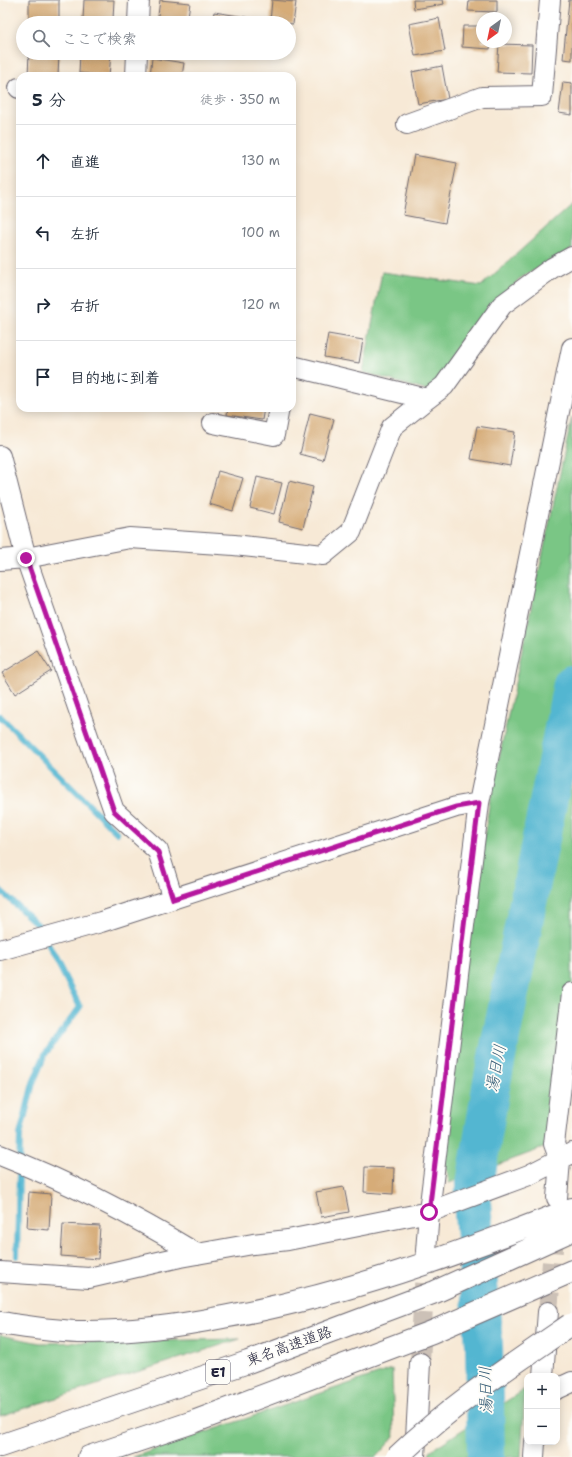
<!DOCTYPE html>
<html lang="ja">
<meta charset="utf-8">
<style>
:root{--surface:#fff;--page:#f2f2f3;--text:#1f2937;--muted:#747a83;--line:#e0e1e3}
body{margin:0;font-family:"Shantell Sans","Klee One",sans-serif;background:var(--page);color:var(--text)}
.controls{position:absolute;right:12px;bottom:12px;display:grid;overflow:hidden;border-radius:8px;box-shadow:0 2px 10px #0003}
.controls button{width:36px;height:36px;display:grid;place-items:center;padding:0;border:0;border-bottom:1px solid var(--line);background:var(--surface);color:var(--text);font:20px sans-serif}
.compass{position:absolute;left:476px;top:12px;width:36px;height:36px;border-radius:50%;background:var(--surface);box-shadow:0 2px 10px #0003;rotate:213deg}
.stop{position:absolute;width:12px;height:12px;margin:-9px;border:3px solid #b5179e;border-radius:50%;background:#fff}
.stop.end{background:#b5179e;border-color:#fff;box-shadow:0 1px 4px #0008}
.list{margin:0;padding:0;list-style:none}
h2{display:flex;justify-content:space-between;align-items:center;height:52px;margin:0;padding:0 16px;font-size:17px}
h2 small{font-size:13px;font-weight:400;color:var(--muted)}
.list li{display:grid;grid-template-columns:26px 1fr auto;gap:12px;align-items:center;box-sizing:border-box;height:72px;padding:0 16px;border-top:1px solid var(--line)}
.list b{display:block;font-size:15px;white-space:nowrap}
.list em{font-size:13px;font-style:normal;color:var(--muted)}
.icon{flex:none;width:22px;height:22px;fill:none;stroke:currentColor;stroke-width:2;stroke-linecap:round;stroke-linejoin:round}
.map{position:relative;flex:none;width:572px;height:1457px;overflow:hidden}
.search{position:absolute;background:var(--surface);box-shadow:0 2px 10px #0003;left:16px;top:16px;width:280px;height:44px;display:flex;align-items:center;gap:10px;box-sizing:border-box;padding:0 14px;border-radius:22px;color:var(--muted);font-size:15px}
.panel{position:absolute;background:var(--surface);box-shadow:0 2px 10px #0003;left:16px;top:72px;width:280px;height:340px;border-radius:12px}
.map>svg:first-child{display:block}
.green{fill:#7ac685;stroke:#4e7460}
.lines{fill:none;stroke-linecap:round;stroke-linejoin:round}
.stream{stroke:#53b6d1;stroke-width:6}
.river{stroke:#53b6d1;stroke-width:38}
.building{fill:#d6ac78}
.minor-tunnel{stroke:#ccc1b7;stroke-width:20;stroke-dasharray:20 10;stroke-linecap:butt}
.minor-casing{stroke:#6d6871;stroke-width:22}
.motorway-casing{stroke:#6d6871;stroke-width:24}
.minor{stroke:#fff;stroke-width:20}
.motorway{stroke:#fff;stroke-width:22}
.motorway-bridge-casing{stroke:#6d6871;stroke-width:24;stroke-linecap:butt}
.motorway-bridge{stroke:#fff;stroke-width:22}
.route{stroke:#b5179e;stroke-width:5}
.labels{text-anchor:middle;stroke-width:3.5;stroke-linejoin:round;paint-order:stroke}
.shield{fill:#fdfcf7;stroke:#646373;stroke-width:1}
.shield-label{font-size:14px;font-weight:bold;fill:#22223b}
.street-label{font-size:15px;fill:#22223b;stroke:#fdfcf7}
.water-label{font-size:16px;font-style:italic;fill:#365d77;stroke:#fdfcf7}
</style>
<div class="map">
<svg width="572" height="1457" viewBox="0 0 572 1457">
<rect width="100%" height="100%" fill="#fdfcf7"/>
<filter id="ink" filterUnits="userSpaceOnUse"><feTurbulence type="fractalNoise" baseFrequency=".025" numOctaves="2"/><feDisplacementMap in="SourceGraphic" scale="8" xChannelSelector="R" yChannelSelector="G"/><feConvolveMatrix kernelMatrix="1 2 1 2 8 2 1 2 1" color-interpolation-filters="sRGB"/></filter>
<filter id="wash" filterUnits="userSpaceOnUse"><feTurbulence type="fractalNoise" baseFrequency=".012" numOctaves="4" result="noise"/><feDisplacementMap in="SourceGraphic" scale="16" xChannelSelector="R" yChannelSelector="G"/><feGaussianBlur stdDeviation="0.9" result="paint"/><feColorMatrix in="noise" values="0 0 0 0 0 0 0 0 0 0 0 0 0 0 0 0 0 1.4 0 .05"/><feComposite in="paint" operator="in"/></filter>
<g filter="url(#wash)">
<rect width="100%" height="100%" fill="#f7e9d6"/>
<path class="green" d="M572 204V249L519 279 428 391 363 372 382 272 481 286Z
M572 417V1008L554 1144 449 1183 439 1127 490 800Z
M0 1335 40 1343 240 1339 0 1416Z
M392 1369 394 1437 376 1457H133Z
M525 1389 521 1457H429L430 1451Z"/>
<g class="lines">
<path class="stream" d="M0 716 117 833
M0 890 39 926 80 1007 45 1054 33 1083 20 1135 17 1256"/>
<path class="river" d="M486 1457 484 1344 472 1202 491 1087 572 684"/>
</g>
<g id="blocks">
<path class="building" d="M29 0H59V20H29Z
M84 0H114L113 19H83Z
M160 0 190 3 187 23H157Z
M272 0 296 2 293 24 270 22Z
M413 0H443L444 4 414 9Z
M469 0H497V12L468 11Z
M569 0H572V60L563 59Z
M214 12 258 19 257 23H212Z
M439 18 445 51 415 56 409 24Z
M463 26H482V42H491L490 49 462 47Z
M499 44 532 45 531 73 497 72Z
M29 53H59L58 76 28 75Z
M80 53H111L109 76 79 73Z
M152 58 184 63 182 76H150Z
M442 66 448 99 418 104 412 72Z
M563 82 572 83V115L559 113Z
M414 155 457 163 445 223 403 215Z
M328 334 363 340 359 363 324 357Z
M228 408H264L262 420 227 415Z
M310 413 334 419 323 460 300 454Z
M477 426 515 432 510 466 471 459Z
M218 471 243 478 233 511 209 504Z
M257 477 282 483 274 514 250 508Z
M289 481 313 487 303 528 279 522Z
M38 651 51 671 15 694 2 673Z
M365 1167 394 1168 393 1194 364 1192Z
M344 1187 349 1212 321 1217 316 1192Z
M29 1192 51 1194 49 1230 27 1228Z
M63 1224 100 1226 98 1259 61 1256Z"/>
</g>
</g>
<g filter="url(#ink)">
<use href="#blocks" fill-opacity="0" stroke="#6d6871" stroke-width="1"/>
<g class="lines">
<path class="minor-tunnel" d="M548 1312 555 1224
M420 1363 426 1251"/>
<defs>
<path id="minor" d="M138 23 139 0
M136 76 137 53
M19 88H20
M407 124 482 97 542 96 550 0
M572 348 479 803 429 1212 529 1175 572 1153
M292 366 427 399 444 386 502 305 552 268 572 257
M213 423 274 435 279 408
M0 456 26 558 114 811 158 851 173 899
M0 560 26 558 130 538 234 545 323 555 351 532 392 427 427 399
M0 950 101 922 456 807 479 803
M0 1155C69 1182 134 1216 197 1254
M557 1198 560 1160 554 1144 572 993
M0 1272 89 1278 180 1257 253 1244 288 1240 429 1212 426 1251
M543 1376 548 1312
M557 1389 572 1382
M415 1457 420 1363
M534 1457 535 1442"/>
<path id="motorway" d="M0 1323C28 1327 56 1332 84 1332 130 1332 178 1326 223 1317 343 1296 458 1254 572 1209
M0 1446 248 1362 435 1292 572 1230
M89 1457 196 1421 432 1332 572 1271"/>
</defs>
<use href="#minor" class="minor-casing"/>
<use href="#motorway" class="motorway-casing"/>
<use href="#minor" class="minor"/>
<use href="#motorway" class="motorway"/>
<defs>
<path id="motorway-bridge" d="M397 1457C450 1406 510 1366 570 1325"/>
</defs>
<use href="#motorway-bridge" class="motorway-bridge-casing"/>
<use href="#motorway-bridge" class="motorway-bridge"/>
</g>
</g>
<g class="lines" filter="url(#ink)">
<path class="route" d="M26 558 114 811 158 852 173 899 456 807 479 803 429 1212"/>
</g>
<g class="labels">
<rect class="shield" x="206" y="1360" width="24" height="24" rx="3"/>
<g class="shield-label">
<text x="218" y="1377">E1</text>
</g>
<g class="street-label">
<text transform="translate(289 1346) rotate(-20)" y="5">東名高速道路</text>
</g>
<g class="water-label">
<text transform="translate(495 1068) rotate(-79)" y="6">湯日川</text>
<text transform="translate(485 1390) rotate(-91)" y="6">湯日川</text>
</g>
</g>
</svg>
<div class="controls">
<button>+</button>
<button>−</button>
</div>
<svg class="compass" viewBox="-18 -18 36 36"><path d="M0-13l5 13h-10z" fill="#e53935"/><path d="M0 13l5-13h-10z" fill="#747a83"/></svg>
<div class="stop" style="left:429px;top:1212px"></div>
<div class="stop end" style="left:26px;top:558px"></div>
<div class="search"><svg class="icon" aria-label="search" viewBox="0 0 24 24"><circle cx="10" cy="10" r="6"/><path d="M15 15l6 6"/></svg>ここで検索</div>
<section class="panel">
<h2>5 分<small>徒歩 · 350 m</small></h2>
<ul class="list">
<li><svg class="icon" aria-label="ahead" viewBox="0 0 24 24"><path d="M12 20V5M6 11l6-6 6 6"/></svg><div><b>直進</b></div><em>130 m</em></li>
<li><svg class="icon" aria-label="left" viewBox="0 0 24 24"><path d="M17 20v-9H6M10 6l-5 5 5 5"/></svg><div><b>左折</b></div><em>100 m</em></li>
<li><svg class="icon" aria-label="right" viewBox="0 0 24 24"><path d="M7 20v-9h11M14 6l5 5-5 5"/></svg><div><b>右折</b></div><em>120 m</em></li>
<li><svg class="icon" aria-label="arrive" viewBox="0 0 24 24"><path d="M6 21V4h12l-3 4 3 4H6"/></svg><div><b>目的地に到着</b></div></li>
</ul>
</section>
</div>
